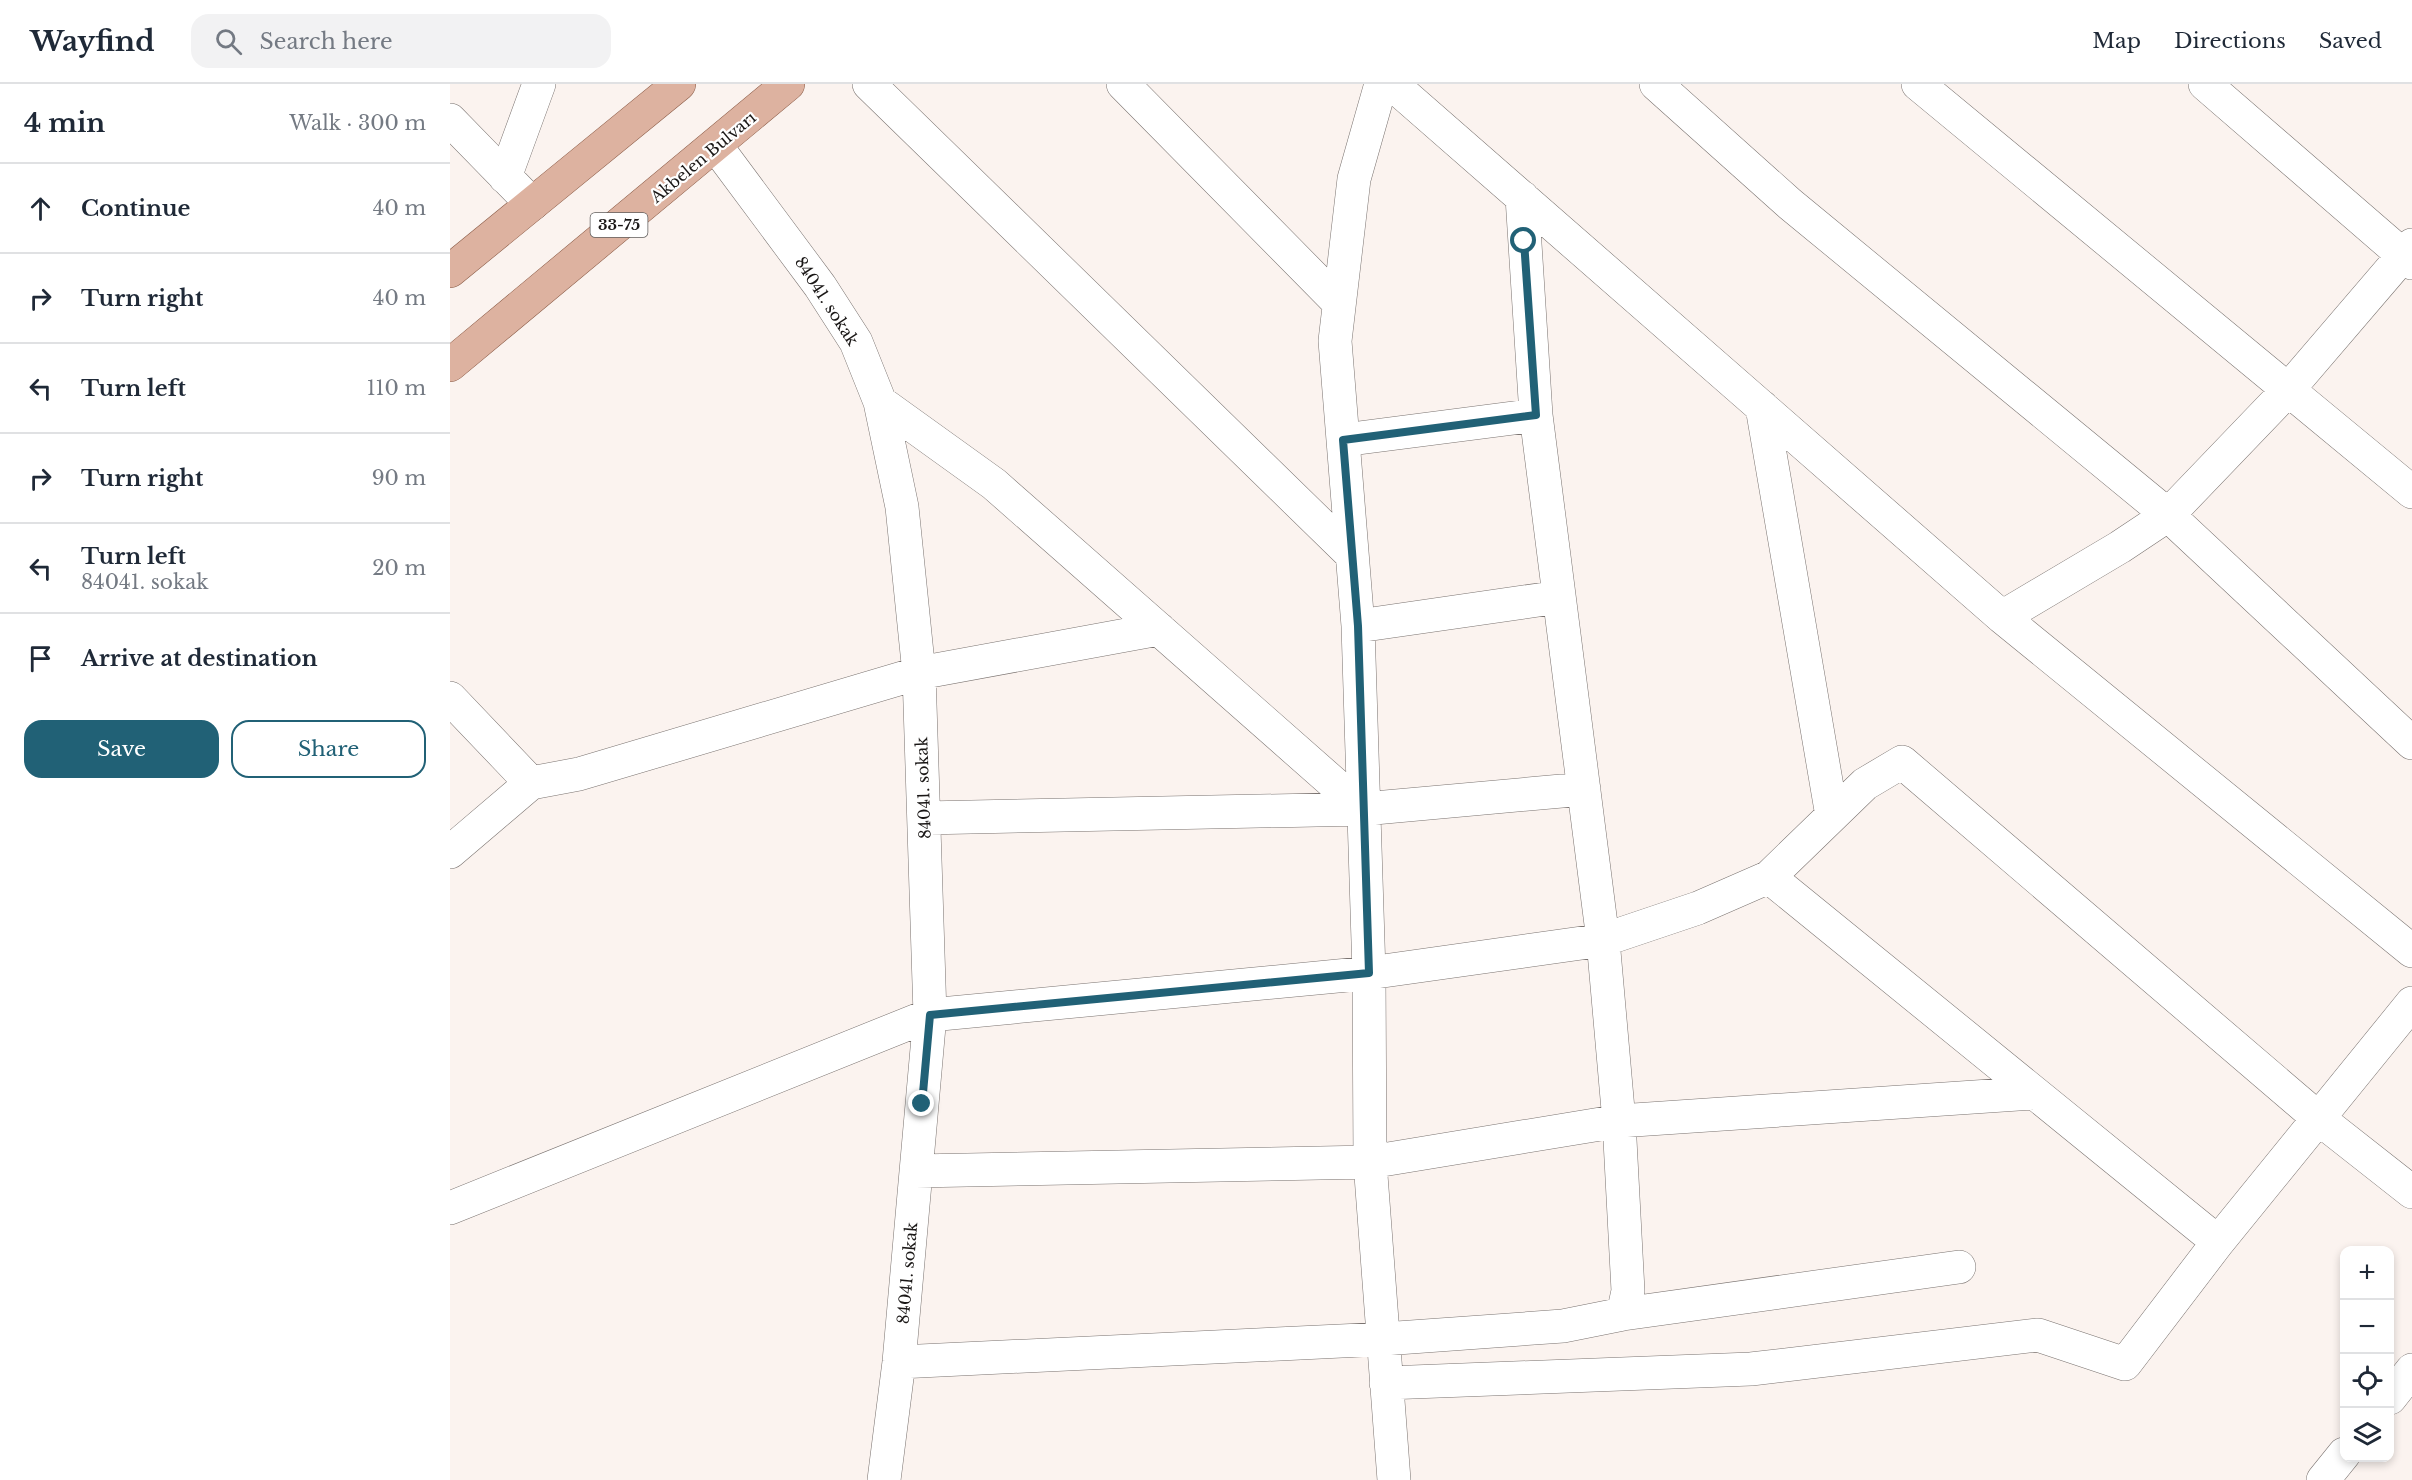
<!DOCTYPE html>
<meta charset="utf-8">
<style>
:root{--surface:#fff;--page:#f2f2f3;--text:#1f2937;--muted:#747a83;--line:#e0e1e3;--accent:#216176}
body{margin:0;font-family:"Libre Baskerville",serif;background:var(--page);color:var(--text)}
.controls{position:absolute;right:18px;bottom:18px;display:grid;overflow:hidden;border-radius:12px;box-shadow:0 3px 9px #0003}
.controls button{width:54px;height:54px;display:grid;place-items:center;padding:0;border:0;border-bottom:2px solid var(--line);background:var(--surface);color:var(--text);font:30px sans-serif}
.stop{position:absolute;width:18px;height:18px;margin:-14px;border:4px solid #216176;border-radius:50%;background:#fff}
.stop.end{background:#216176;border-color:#fff;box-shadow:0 2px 6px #0008}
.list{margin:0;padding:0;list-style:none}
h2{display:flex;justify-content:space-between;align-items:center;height:78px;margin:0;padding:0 24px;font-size:26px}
h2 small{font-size:20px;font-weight:400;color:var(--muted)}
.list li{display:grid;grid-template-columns:39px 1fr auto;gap:18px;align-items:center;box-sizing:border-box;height:90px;padding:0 24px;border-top:2px solid var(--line)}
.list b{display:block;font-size:22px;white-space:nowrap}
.list p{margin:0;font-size:20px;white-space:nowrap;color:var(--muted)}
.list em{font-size:20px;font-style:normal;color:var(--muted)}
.actions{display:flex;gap:12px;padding:18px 24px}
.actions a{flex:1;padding:14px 0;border:2px solid var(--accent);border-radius:18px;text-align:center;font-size:21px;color:var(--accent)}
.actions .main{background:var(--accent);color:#fff}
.icon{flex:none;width:33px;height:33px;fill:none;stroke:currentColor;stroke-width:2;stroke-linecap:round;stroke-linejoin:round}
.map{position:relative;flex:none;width:1962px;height:1396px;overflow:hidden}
header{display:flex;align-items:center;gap:36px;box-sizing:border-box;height:84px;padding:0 30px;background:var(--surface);border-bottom:2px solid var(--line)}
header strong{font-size:28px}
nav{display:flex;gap:33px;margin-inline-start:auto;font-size:21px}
.search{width:420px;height:54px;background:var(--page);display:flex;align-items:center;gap:15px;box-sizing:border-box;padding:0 21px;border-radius:18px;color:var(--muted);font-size:22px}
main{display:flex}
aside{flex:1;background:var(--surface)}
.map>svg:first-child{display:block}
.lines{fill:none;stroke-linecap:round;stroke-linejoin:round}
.minor-casing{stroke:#7a7370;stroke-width:34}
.primary-casing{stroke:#8a5b46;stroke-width:34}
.minor{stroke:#fff;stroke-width:33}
.primary{stroke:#ddb2a0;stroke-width:33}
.route{stroke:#216176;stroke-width:8}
.labels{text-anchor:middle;stroke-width:4.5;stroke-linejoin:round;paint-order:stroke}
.shield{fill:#fff;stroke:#5f5d5c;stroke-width:1.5}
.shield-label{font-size:15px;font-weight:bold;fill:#1a1716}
.street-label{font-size:16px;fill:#1a1716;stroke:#fff}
</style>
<header>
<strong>Wayfind</strong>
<div class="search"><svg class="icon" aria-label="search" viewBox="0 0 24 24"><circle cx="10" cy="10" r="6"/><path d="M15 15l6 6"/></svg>Search here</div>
<nav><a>Map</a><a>Directions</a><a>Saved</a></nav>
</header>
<main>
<aside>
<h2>4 min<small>Walk · 300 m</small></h2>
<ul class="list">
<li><svg class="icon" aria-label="ahead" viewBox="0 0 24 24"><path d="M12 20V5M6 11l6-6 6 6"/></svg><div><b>Continue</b></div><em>40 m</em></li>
<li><svg class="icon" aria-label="right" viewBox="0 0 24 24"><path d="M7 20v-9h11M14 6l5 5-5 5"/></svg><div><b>Turn right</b></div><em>40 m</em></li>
<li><svg class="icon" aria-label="left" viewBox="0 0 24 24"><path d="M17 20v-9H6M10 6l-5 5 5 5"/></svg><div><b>Turn left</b></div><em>110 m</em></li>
<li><svg class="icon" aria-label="right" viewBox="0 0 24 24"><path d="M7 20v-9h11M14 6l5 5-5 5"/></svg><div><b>Turn right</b></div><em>90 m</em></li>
<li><svg class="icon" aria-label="left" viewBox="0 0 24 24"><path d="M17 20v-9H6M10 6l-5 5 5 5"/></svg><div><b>Turn left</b><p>84041. sokak</p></div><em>20 m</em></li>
<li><svg class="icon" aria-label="arrive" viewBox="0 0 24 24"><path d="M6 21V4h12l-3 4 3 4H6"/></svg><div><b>Arrive at destination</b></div></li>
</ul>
<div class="actions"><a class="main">Save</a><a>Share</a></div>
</aside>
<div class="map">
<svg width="1962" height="1396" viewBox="0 0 1962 1396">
<rect width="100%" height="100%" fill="#fbf3ef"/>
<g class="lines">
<defs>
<path id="minor" d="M419 0 902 471
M673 0 889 219
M931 0 904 95 885 257 908 542 919 889 920 1078 944 1396
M942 0 1552 533 1962 867
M1206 0 1340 120 1718 431 1962 659
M1468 0 1962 408
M1755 0 1962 179
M0 36 82 120
M266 62 370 202 406 258 430 318 452 423 469 589 480 931 449 1278 434 1396
M55 93 89 0
M1072 113 1086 331 1153 856 1169 1037 1178 1207 1173 1230
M430 318 544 400 913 725
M1312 323 1382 732
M893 356 1086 331
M1552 533 1670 463 1718 431 1837 307 1962 161
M908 542 1109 513
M0 614 81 699 129 690 469 589 709 545
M474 734 913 725 1134 705
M0 768 81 699
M1319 793 1768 1158
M466 1087 920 1078 1169 1037 1584 1009
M0 1124 480 931 919 889 1153 856 1248 824 1319 793 1415 700 1452 678 1868 1034 1962 1108
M449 1278 933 1255 1113 1242 1173 1230 1509 1183
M936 1299 1301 1285 1588 1251 1675 1280 1768 1158 1962 919
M1940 1314 1962 1286
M1873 1396 1894 1370"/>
<path id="primary" d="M0 187 229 0
M0 281 338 0"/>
</defs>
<use href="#minor" class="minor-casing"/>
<use href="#primary" class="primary-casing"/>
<use href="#minor" class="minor"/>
<use href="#primary" class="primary"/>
</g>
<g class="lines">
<path class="route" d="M472 1020 480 931 919 889 908 542 893 356 1086 331 1074 157"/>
</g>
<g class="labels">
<rect class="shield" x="140.5" y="129" width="57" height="24" rx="4.5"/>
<g class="shield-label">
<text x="169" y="146">33-75</text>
</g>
<g class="street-label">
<text transform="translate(253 73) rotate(-40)" y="6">Akbelen Bulvarı</text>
<text transform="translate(377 217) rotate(57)" y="6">84041. sokak</text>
<text transform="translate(473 704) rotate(-92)" y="6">84041. sokak</text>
<text transform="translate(457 1189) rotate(-85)" y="6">84041. sokak</text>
</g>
</g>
</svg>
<div class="controls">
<button>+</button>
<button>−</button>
<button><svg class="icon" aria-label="locate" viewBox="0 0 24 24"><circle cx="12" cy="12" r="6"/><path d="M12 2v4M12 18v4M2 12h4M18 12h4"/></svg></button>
<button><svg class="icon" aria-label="layers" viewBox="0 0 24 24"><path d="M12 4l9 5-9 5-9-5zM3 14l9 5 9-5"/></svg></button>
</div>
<div class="stop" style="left:1074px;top:157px"></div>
<div class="stop end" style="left:472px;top:1020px"></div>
</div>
</main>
